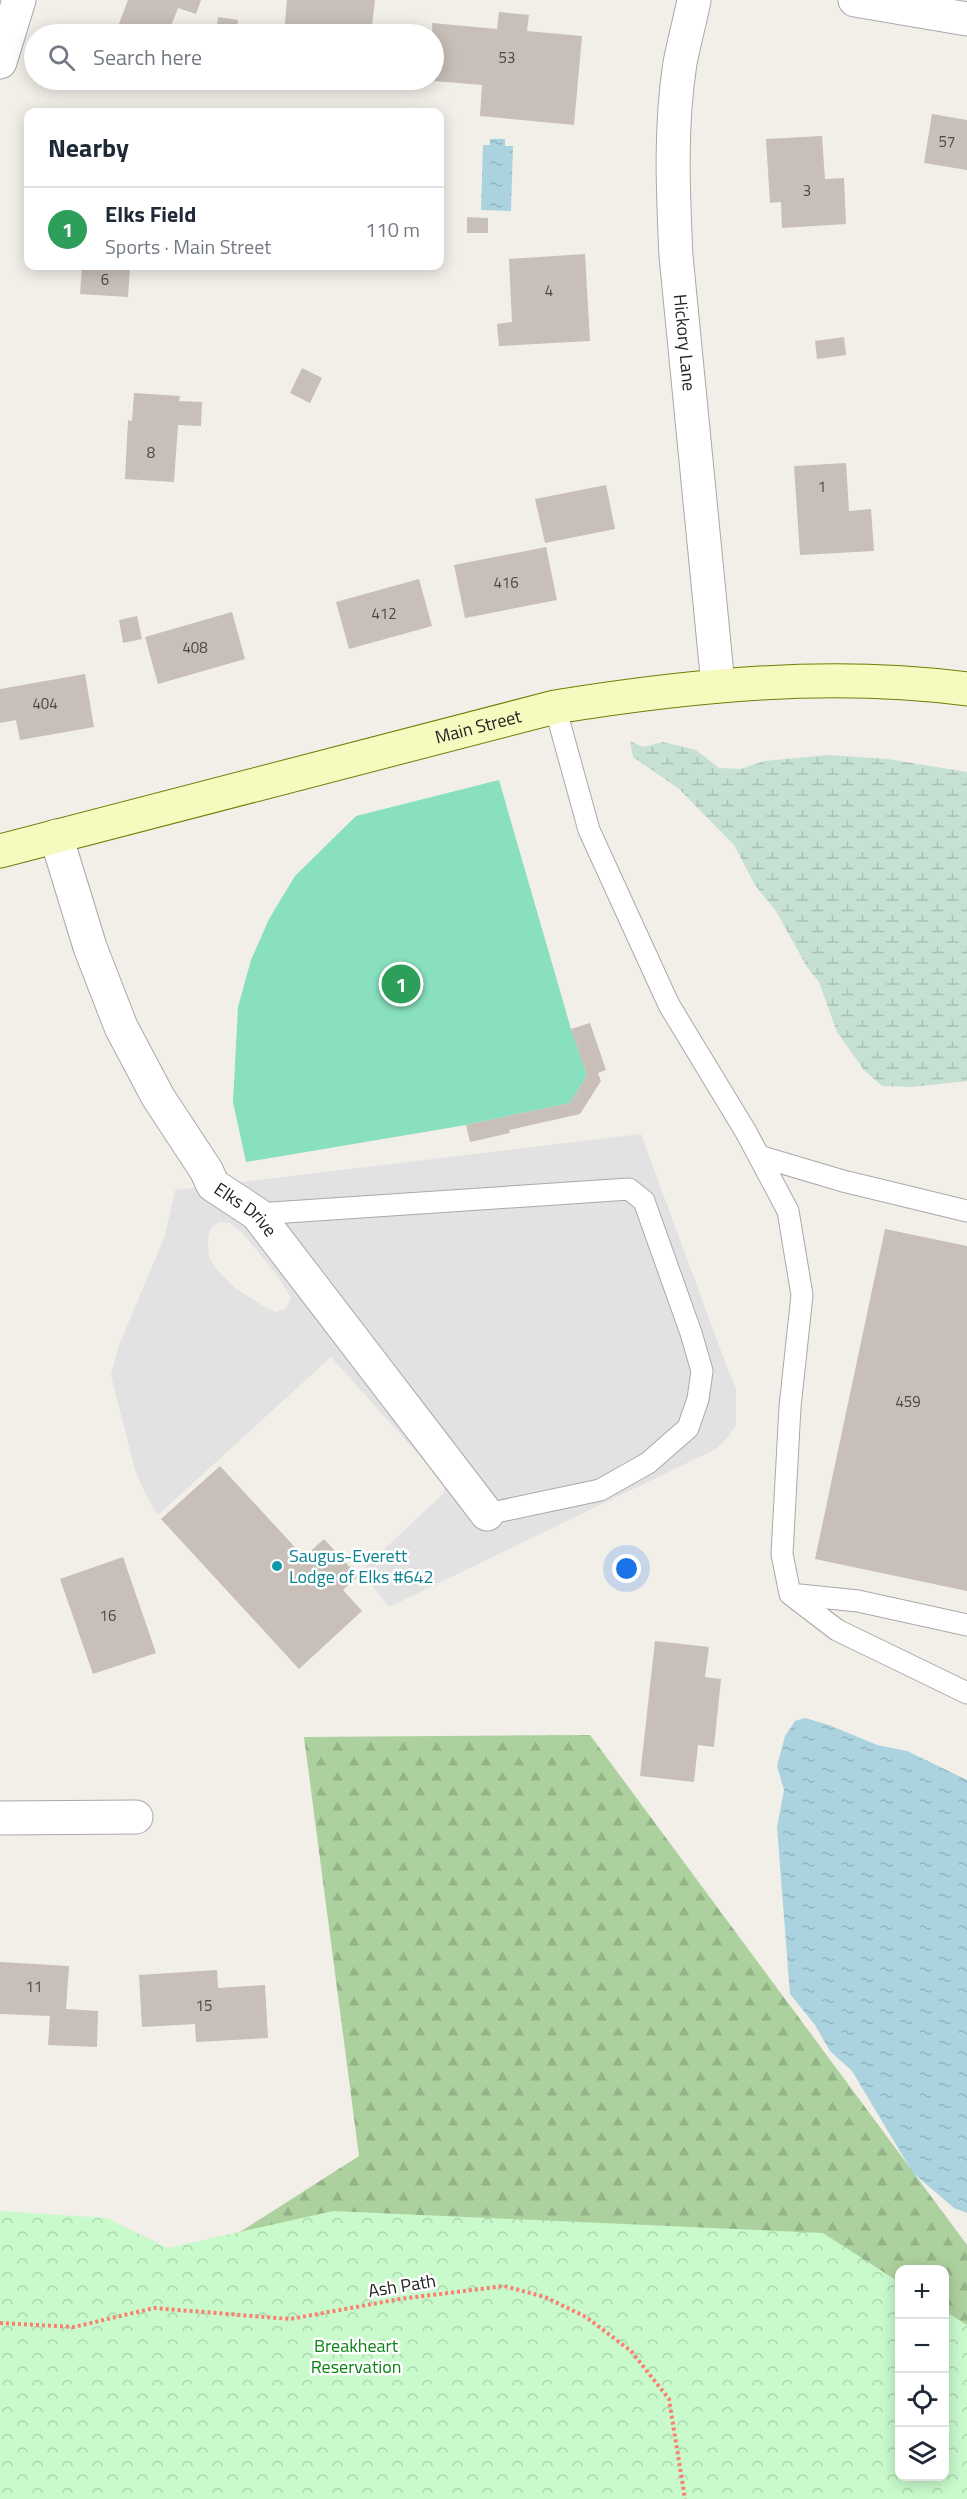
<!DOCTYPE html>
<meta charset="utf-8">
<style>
:root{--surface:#fff;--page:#f2f2f3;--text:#1f2937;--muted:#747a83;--line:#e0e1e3;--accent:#d93025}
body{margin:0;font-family:"Titillium Web",sans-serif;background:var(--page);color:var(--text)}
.controls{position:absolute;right:18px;bottom:18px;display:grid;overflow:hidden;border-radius:12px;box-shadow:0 3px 15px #0003}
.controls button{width:54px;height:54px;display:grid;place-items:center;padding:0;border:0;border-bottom:2px solid var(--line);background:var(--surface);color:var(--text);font:30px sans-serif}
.you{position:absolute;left:627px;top:1569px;width:21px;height:21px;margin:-15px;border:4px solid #fff;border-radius:50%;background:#1a73e8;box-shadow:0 0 0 9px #1a73e833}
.badge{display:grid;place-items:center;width:39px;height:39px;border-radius:50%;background:var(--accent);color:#fff;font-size:20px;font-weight:700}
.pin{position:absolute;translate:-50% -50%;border:3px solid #fff;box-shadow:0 2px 6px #0006}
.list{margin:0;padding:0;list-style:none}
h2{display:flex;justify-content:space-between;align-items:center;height:78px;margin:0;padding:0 24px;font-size:26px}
h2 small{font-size:20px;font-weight:400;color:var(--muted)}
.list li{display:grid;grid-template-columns:39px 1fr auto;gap:18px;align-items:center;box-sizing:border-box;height:84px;padding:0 24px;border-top:2px solid var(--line)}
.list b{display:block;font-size:22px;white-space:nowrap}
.list p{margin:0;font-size:20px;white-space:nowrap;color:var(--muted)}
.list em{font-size:20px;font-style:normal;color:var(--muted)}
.icon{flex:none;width:33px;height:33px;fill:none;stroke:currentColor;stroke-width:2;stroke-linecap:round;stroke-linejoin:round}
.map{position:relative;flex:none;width:967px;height:2499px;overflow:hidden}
.search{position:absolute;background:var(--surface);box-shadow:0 3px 15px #0003;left:24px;top:24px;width:420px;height:66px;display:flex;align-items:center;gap:15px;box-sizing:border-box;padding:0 21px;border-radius:33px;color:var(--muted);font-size:22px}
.panel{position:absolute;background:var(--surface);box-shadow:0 3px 15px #0003;left:24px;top:108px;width:420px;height:162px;border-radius:12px}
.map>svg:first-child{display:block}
.forest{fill:url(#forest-firs);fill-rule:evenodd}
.wetland{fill:url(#wetland-marsh)}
.park{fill:url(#park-crowns)}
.pitch{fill:#88e0be}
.parking{fill:#e2e2e2;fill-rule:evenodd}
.water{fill:url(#water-ripples)}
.building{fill:#c7bfb8}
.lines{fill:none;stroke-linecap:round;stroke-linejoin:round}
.service-casing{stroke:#a9a9a9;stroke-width:23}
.minor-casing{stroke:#a9a9a9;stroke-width:35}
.secondary-casing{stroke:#707d05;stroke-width:35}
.path{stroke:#fa8072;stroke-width:4;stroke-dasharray:3 3;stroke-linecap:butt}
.service{stroke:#fff;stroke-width:21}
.minor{stroke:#fff;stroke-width:33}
.secondary{stroke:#f7fabf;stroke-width:33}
.culture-dot{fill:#0f9aa8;stroke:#fff;stroke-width:2}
.labels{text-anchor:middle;stroke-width:5;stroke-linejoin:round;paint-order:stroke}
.number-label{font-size:15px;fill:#4b4948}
.street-label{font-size:18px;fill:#222;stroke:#fff}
.culture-label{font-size:18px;fill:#0d838f;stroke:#fff;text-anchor:start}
.park-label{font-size:18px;fill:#0c8416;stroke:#fff}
</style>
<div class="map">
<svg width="967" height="2499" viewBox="0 0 967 2499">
<defs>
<pattern id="forest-firs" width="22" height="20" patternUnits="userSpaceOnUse" patternTransform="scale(1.5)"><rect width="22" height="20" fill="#add19e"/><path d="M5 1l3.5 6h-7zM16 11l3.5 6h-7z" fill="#95b388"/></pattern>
<pattern id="wetland-marsh" width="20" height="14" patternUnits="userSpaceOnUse" patternTransform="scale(1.5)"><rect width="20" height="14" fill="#c6e0d4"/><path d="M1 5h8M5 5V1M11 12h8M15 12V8" fill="none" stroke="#aac0b6"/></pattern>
<pattern id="park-crowns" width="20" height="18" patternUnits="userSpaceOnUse" patternTransform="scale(1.5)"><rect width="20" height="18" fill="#c8facc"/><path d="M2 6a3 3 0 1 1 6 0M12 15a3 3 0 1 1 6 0" fill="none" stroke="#acd6af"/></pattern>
<pattern id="water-ripples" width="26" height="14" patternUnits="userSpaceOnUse" patternTransform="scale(1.5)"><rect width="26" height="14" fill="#aad3df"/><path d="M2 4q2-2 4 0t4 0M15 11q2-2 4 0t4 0" fill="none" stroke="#92b5bf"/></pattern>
</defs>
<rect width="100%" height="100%" fill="#f2efe9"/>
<path class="forest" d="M590 1735 967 2245V2499H0V2385L359 2156 304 1737ZM900 2270H944V2476H900Z"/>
<path class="wetland" d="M630 741 643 747 663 742 696 750 719 768 741 769 764 761 829 755 887 759 967 772V1081L913 1087 882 1086 864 1070 837 1032 819 982 807 967 776 911 755 885 734 845 678 788 633 757Z"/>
<path class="park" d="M0 2211 107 2218 168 2248 333 2211 823 2233 899 2282 900 2476H944L945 2311 967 2325V2499H0Z"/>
<path class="pitch" d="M499 780 571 1029 587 1075 570 1103 466 1125 246 1162 233 1102 238 1007 251 960 269 919 295 876 356 816Z"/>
<path class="parking" d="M641 1134 728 1370 736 1388V1425L729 1436 716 1449 389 1607 361 1571 444 1493V1483L331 1357 158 1515 146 1495 135 1470 111 1375 119 1345 165 1236 175 1190ZM219 1222 230 1223 245 1236 277 1275 291 1298 286 1308 275 1312 263 1306 235 1288 217 1270 209 1258 208 1241 210 1229Z"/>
<path class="water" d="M490 139H505V146H513L511 211 481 210 483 145H490Z
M805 1718 829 1725 877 1745 907 1751 967 1780V2213L954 2208 913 2173 852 2071 830 2051 815 2025 790 1994 777 1827 784 1790 777 1766 785 1736 795 1721Z"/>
<path class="building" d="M128 0H201L196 14 178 8 168 34H115Z
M287 0H375L371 34H284Z
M499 12 529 15 527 31 582 36 574 125 480 116 482 85 434 81 432 23 497 29Z
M218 17 238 20 236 34H216Z
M932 114 967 120V170L924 163Z
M822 136 825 179 844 178 846 224 782 228 781 202 770 203 766 139Z
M467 217 488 218V233H467Z
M585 254 590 341 499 346 497 324 512 322 509 259Z
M82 266H130L128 297 80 294Z
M844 337 846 355 817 359 815 341Z
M302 368 322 378 310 403 290 393Z
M134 393 180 396 179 401 202 402 201 426 178 425 174 482 125 479 128 420 132 421Z
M846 463 849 511 871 509 874 551 800 555 794 466Z
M606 485 615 529 545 543 535 499Z
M546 547 557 600 465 618 454 565Z
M419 579 432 626 349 649 336 602Z
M232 612 245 659 158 684 145 637Z
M137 616 142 639 123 643 119 620Z
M85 674 94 727 20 740 16 720 0 723V689Z
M590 1023 606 1070 598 1073 601 1081 580 1114 509 1130 510 1133 470 1142 466 1125 570 1103 587 1075 571 1029Z
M885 1229 967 1246V1591L815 1559Z
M220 1466 304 1557 324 1539 358 1576 343 1590 362 1611 299 1669 161 1519Z
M123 1557 156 1653 93 1674 60 1579Z
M655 1641 709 1647 705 1677 721 1679 714 1747 698 1745 694 1782 640 1776Z
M0 1962 69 1966 66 2009 98 2011 97 2047 48 2045 50 2016 0 2014Z
M217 1970 218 1988 265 1985 268 2038 196 2042 195 2024 142 2027 139 1975Z"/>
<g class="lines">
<defs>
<path id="service" d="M555 707 589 830 669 1005 746 1132 788 1211 802 1295 790 1407 782 1554 790 1594 837 1630 967 1693
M759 1156 843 1181 967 1211
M257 1214 629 1189 644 1201 691 1333 702 1371 698 1399 688 1428 648 1463 600 1490 487 1514
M790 1594 858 1601 967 1625"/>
<g id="minor">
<path id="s1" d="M694 0C690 21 684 42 680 63 670 127 673 192 676 256L718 685"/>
<path d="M855 0 967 19"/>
<path d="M0 62 19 0"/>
<path id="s2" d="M56 836 90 947 121 1027 158 1097 206 1170 213 1185 257 1214 487 1514"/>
<path d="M0 1818 136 1817"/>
</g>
<g id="secondary">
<path id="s3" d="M0 851 555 707C692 685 829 671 967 689"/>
</g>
</defs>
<use href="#service" class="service-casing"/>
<use href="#minor" class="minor-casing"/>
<use href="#secondary" class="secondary-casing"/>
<path class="path" d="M0 2323 74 2327 154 2308 290 2319 400 2299 504 2286 545 2297 586 2317 631 2351 669 2399 685 2499"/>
<use href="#service" class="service"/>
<use href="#minor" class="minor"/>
<use href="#secondary" class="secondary"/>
</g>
<circle class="culture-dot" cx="277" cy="1566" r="6"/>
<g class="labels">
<g class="number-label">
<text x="507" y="63">53</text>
<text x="947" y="147">57</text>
<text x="807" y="196">3</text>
<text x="105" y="285">6</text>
<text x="549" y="296">4</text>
<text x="151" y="458">8</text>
<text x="822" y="492">1</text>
<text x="506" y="588">416</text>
<text x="384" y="619">412</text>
<text x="195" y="653">408</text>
<text x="45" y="709">404</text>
<text x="908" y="1407">459</text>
<text x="108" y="1621">16</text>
<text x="34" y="1992">11</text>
<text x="204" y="2011">15</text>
</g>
<g class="street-label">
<text dy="6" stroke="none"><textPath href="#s1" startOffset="345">Hickory Lane</textPath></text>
<text dy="6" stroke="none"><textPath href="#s3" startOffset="494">Main Street</textPath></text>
<text dy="6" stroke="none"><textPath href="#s2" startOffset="426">Elks Drive</textPath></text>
<text transform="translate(402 2286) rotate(-9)" y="6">Ash Path</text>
</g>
<g class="culture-label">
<text x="289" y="1562">Saugus-Everett<tspan x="289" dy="21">Lodge of Elks #642</tspan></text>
</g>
<g class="park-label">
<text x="356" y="2352">Breakheart<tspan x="356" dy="21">Reservation</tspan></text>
</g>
</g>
</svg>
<div class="controls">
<button>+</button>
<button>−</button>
<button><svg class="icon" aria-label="locate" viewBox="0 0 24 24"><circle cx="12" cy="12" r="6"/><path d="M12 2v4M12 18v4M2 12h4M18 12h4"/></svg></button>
<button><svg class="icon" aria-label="layers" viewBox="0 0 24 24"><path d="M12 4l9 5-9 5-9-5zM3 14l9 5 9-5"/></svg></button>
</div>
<div class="you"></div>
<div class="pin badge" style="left:401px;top:984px;background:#2e9e5b">1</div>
<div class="search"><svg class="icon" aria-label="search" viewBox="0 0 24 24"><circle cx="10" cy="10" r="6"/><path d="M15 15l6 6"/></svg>Search here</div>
<section class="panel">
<h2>Nearby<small></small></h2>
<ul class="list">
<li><span class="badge" style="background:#2e9e5b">1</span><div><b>Elks Field</b><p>Sports · Main Street</p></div><em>110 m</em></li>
</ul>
</section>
</div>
